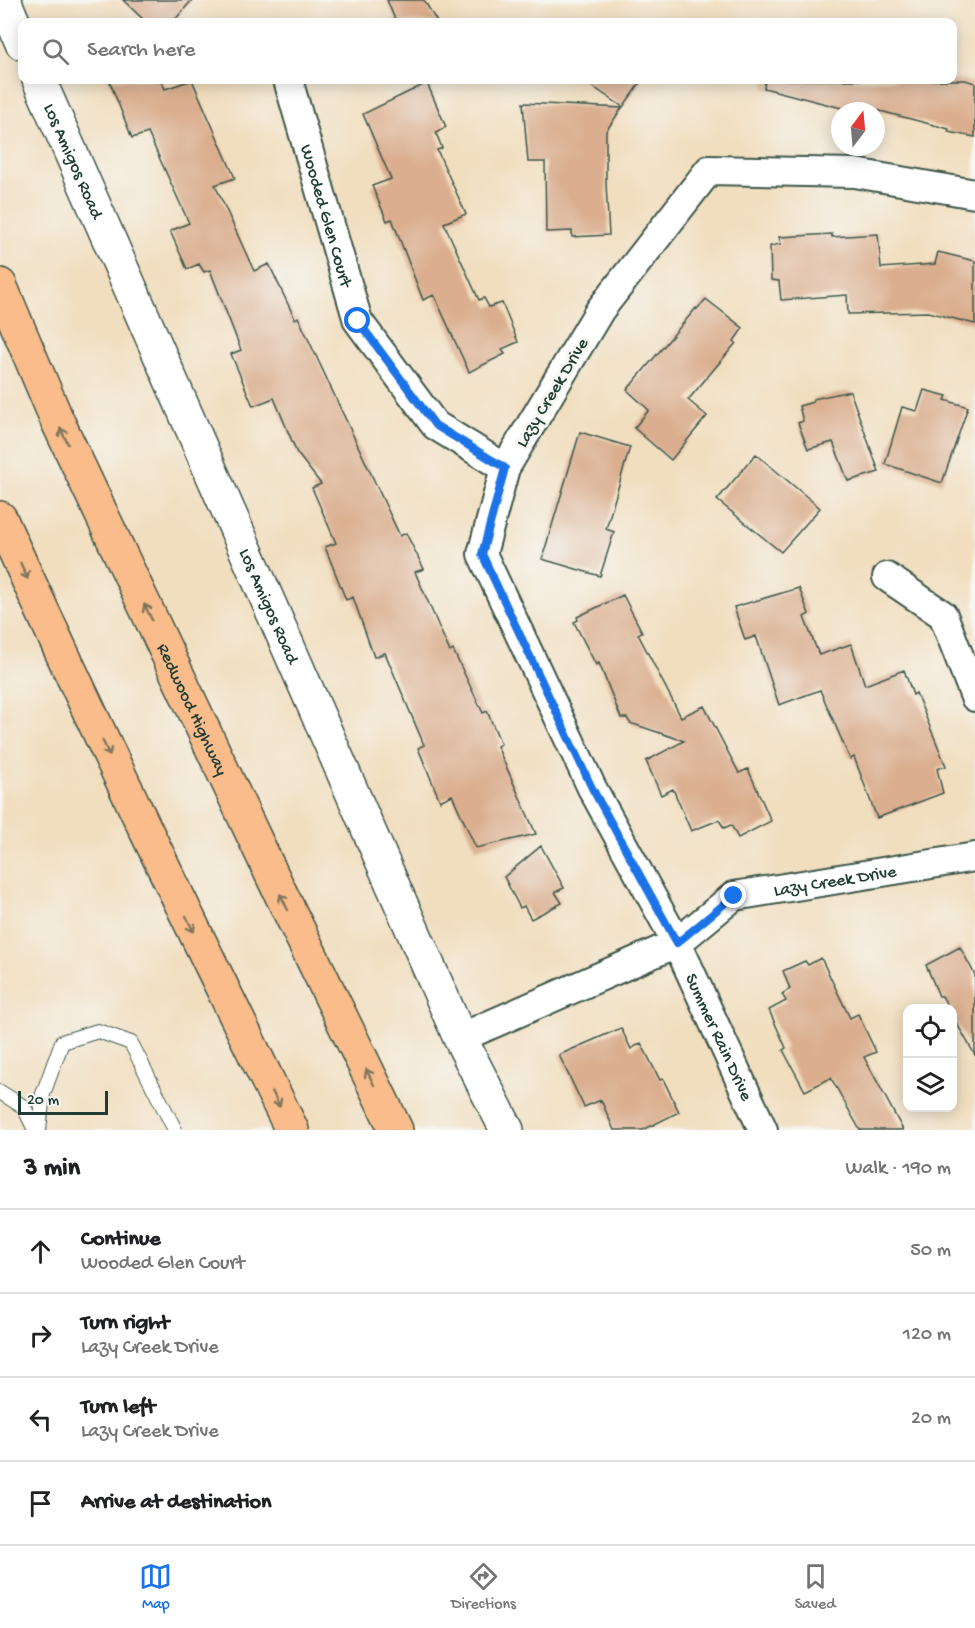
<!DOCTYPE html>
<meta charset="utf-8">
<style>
:root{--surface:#fff;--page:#f6f6f6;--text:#202124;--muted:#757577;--line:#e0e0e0;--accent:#1a73e8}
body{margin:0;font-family:"Gochi Hand",sans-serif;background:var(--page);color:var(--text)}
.controls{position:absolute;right:18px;bottom:18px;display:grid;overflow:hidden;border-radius:12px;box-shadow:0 3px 15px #0003}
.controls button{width:54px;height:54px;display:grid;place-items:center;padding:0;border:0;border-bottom:2px solid var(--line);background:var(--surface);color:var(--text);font:30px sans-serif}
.compass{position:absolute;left:831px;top:102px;width:54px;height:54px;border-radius:50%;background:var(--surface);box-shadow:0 3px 15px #0003;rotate:16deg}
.scale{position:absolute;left:18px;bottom:15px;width:90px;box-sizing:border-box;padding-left:6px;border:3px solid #1f3d34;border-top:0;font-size:16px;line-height:21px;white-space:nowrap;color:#1f3d34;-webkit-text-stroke:4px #f6f6f2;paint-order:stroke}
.stop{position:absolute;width:18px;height:18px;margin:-14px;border:4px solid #1a73e8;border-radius:50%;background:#fff}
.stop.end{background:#1a73e8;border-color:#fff;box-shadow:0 2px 6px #0008}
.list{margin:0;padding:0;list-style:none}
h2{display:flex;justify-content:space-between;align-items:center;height:78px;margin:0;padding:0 24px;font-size:26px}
h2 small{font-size:20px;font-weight:400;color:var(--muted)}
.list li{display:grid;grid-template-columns:39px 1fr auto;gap:18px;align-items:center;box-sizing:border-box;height:84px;padding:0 24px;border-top:2px solid var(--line)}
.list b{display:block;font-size:22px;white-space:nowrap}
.list p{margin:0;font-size:20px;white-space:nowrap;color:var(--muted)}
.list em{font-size:20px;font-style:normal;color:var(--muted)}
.icon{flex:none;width:33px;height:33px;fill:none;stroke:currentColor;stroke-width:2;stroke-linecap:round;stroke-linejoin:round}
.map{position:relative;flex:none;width:975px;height:1130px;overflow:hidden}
.search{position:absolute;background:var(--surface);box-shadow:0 3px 15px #0003;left:18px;right:18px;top:18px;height:66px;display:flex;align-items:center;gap:15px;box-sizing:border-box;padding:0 21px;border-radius:12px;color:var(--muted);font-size:22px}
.sheet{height:414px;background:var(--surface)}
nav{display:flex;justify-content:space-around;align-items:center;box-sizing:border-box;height:84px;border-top:2px solid var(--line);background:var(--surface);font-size:16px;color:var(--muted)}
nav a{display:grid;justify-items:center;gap:3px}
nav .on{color:var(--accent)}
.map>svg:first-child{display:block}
.building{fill:#daae8e}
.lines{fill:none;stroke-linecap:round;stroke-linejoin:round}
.service-casing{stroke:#3e5549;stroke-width:16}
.minor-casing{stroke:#3e5549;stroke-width:32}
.tertiary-casing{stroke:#3e5549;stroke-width:36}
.motorway-casing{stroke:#3e5549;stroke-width:36}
.service{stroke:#fff;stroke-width:14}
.minor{stroke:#fff;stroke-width:28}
.tertiary{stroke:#fff;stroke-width:33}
.motorway{stroke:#f9bc8a;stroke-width:33}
.oneway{stroke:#81765b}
.route{stroke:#1a73e8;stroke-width:8}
.labels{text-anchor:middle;stroke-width:6;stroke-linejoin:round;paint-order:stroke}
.street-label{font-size:18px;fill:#1f3d34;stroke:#f6f6f2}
</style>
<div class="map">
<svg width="975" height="1130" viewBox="0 0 975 1130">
<rect width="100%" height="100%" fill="#f6f6f2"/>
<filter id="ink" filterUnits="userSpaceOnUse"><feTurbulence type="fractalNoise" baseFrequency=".0167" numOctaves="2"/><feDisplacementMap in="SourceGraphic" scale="12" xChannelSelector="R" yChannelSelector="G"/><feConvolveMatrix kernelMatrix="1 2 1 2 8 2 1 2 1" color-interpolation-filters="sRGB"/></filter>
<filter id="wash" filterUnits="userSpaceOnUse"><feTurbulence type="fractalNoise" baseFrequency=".008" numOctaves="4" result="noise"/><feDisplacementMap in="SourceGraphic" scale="24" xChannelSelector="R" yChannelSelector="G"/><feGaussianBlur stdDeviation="1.35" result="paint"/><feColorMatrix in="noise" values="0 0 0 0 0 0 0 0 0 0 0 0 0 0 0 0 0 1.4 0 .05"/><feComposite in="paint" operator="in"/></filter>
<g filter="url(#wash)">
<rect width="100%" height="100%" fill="#f1debf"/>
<g id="blocks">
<path class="building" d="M123 0H192L173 22H146Z
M387 0H424L437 22H396Z
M109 80H161L165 89 192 80 235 178 215 185 254 271 269 264 295 319 298 317 400 536 406 533 424 569 415 572 450 652 453 650 483 713 487 711 501 744 497 746 536 834 476 848 452 795 440 801 418 748 424 745 385 653 374 657 353 597 346 600 325 547 336 543 312 488 321 484 297 453 274 398 253 406 231 354 241 350 210 270 204 272 199 264 187 269 170 231 189 223 148 133 132 138Z
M583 80H642L623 107Z
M765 80H965L975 83V137L948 132 949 129 857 105 855 111H853L764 88Z
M427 83 446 127 436 133 442 148 437 150 466 214 444 223 479 300 484 298 489 307 502 303 518 342 502 349 505 354 469 372 434 295 423 300 392 219 387 221 372 186 391 179 363 114Z
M523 103 622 108 606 131V184L609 235 572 237V231L546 232 545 162H528Z
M832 234V237L878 234 881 268 935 264 938 252 975 261V324L928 312 848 314 847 295 781 300 779 281 771 280 770 246 781 244 779 237Z
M706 299 743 328 734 341 736 343 688 400 707 416 671 460 634 428 649 410 627 390 696 308 697 309Z
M924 390 947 396 945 400 968 407 942 483 885 464 902 407 917 411Z
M850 391 879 472 848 481 833 442 808 449 798 423 803 421 799 406 813 402V399Z
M580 432 630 447 606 529 614 532 600 576 542 559Z
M756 454 820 508 781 552 717 500Z
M799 588 809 614 804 617 819 655 851 644 865 685 904 670 913 695 916 693 946 766 937 769 943 793 877 818 854 757 850 759 820 690 779 705 756 636 745 640 734 607Z
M623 595 642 632 638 634 681 717 704 706 739 773 748 769 771 821 738 838 731 825 724 828 719 820 691 831 673 789 661 795 646 761 684 741 630 723 627 718H621L599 663 596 665 574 622 578 620 577 617Z
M541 846 564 888 555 892 562 903 531 919 524 906 520 908 504 877Z
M960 947 975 975V1055L952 1015V1008H949L942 996H939L926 965Z
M821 958 850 1018 858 1014 876 1052 864 1057 903 1130H860L831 1078 805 1091 783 1050 786 1048 769 1010 786 1001 782 994 790 989 783 971 805 961 808 965Z
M621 1028 631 1049 641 1043 660 1080 663 1079 679 1112 643 1130H614L601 1100 584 1107 559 1055Z"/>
</g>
</g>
<g filter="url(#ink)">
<use href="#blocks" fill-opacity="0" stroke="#3e5549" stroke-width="1.5"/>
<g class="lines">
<defs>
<path id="service" d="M0 1092 24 1107 35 1130
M39 1130 43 1094 62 1042 98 1031 131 1043 175 1130"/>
<g id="minor">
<path id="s1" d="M288 80 358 321 435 425 505 468"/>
<path id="s2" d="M975 194 855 173 709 170 600 310 505 468 482 554 592 788 677 943 734 896 975 857"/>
<path d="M887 577 943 615 975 697"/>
<path id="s3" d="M460 1038 677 943 763 1130"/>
</g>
<g id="tertiary">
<path d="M4 0 22 43"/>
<path id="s4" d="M39 80 460 1038 507 1130"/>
</g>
<g id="motorway">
<path id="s5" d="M0 285 57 420 280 892 396 1130"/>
<path d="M0 518C93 724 192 927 292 1130"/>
</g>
</defs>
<use href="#service" class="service-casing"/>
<use href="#minor" class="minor-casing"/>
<use href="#tertiary" class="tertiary-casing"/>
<use href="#motorway" class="motorway-casing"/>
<use href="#service" class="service"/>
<use href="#minor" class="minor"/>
<use href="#tertiary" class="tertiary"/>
<use href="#motorway" class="motorway"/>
</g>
<defs><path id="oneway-shaft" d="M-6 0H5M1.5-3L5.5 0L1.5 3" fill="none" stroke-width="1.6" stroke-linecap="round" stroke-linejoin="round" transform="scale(1.5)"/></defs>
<g class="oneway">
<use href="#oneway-shaft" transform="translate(64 436) rotate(-116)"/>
<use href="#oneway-shaft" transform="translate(24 571) rotate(66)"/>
<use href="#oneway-shaft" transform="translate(148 612) rotate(-116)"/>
<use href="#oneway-shaft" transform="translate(106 748) rotate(65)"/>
<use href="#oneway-shaft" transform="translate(284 902) rotate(-116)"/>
<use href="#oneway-shaft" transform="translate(190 924) rotate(64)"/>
<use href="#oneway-shaft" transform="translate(370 1077) rotate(-116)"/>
<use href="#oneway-shaft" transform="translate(276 1099) rotate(64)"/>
</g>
</g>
<g class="lines" filter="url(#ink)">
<path class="route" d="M358 321 435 425 505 468 482 554 592 788 677 943 734 896"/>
</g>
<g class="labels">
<g class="street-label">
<text dy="6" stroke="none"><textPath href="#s4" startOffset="88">Los Amigos Road</textPath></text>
<text dy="6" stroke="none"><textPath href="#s1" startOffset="141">Wooded Glen Court</textPath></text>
<text transform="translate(551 392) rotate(-59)" y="6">Lazy Creek Drive</text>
<text dy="6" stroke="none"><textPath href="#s4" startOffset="574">Los Amigos Road</textPath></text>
<text dy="6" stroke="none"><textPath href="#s5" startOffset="466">Redwood Highway</textPath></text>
<text dy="6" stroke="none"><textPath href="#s2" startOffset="1330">Lazy Creek Drive</textPath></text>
<text dy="6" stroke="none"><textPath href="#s3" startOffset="340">Summer Rain Drive</textPath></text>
</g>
</g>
</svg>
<div class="controls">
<button><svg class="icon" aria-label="locate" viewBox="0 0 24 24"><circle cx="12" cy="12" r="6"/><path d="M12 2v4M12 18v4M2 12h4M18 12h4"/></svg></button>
<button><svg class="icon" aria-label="layers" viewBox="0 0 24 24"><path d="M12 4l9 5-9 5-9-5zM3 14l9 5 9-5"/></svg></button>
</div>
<svg class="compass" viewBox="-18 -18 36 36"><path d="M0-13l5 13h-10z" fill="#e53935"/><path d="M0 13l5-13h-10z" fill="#757577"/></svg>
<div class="scale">20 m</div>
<div class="stop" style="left:358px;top:321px"></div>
<div class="stop end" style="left:734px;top:896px"></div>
<div class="search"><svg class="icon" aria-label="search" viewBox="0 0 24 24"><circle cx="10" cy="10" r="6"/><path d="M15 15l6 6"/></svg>Search here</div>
</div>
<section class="sheet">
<h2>3 min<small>Walk · 190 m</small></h2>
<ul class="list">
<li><svg class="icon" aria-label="ahead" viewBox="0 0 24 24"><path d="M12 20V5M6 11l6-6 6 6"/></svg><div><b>Continue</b><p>Wooded Glen Court</p></div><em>50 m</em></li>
<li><svg class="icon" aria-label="right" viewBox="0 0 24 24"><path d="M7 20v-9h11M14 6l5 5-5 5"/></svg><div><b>Turn right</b><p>Lazy Creek Drive</p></div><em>120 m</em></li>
<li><svg class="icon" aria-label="left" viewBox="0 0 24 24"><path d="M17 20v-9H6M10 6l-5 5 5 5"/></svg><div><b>Turn left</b><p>Lazy Creek Drive</p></div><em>20 m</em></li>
<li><svg class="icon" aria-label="arrive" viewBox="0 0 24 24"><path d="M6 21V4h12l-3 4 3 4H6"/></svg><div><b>Arrive at destination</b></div></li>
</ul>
</section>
<nav>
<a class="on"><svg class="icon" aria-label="map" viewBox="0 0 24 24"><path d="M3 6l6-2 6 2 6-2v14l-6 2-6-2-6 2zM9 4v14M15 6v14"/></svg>Map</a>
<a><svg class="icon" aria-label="directions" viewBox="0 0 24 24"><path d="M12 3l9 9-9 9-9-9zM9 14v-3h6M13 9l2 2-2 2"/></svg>Directions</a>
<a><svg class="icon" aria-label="saved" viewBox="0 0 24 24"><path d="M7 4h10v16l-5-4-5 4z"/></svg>Saved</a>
</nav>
